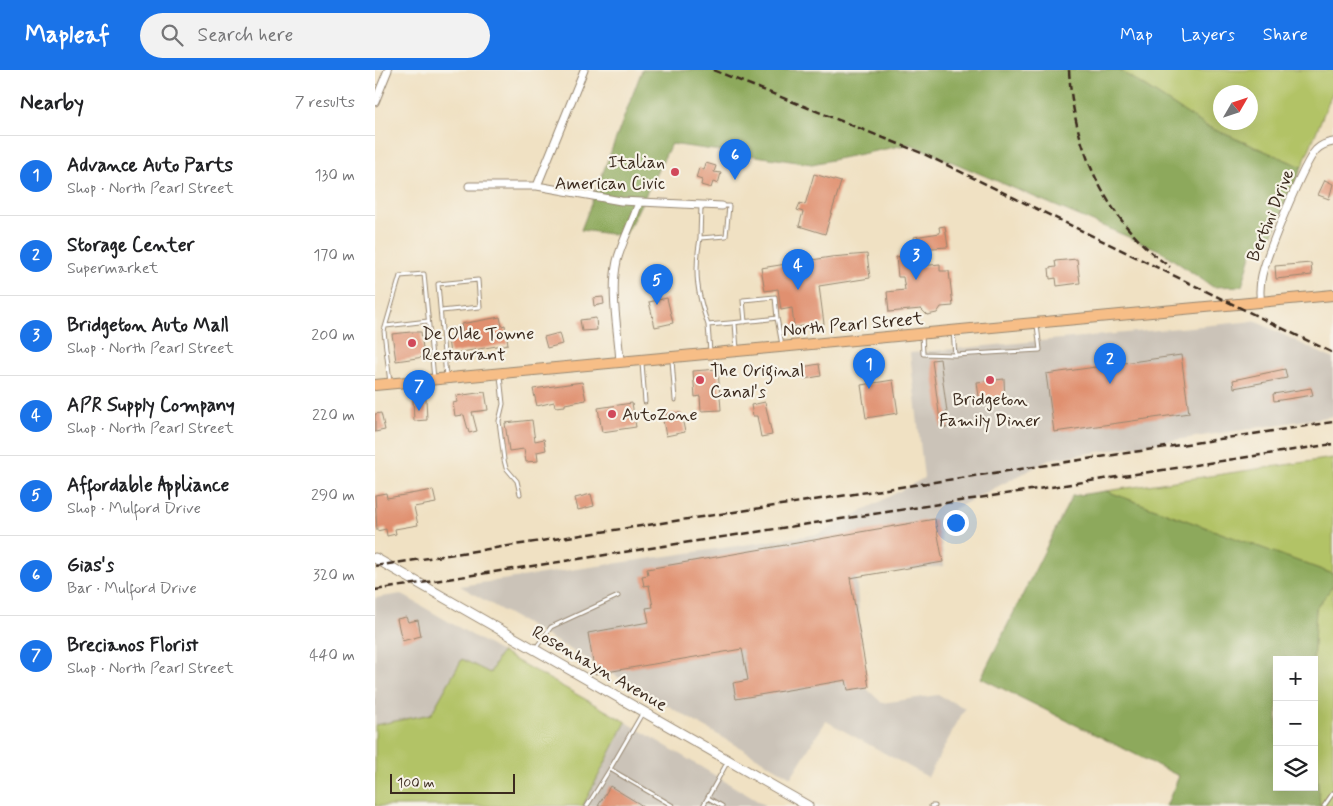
<!DOCTYPE html>
<meta charset="utf-8">
<style>
:root{--surface:#fff;--page:#f2f2f2;--text:#202124;--muted:#757577;--line:#e0e0e0;--accent:#1a73e8}
body{margin:0;font-family:Mynerve,sans-serif;background:var(--page);color:var(--text)}
.controls{position:absolute;right:15px;bottom:15px;display:grid;overflow:hidden;border-radius:0px;box-shadow:0 5px 20px #0002}
.controls button{width:45px;height:45px;display:grid;place-items:center;padding:0;border:0;border-bottom:1px solid var(--line);background:var(--surface);color:var(--text);font:25px sans-serif}
.compass{position:absolute;left:838px;top:15px;width:45px;height:45px;border-radius:50%;background:var(--surface);box-shadow:0 5px 20px #0002;rotate:51deg}
.scale{position:absolute;left:15px;bottom:12px;width:125px;box-sizing:border-box;padding-left:5px;border:2px solid #3b2a1e;border-top:0;font-size:14px;line-height:18px;white-space:nowrap;color:#3b2a1e;-webkit-text-stroke:4px #f7f3e8;paint-order:stroke}
.you{position:absolute;left:580px;top:452px;width:18px;height:18px;margin:-12px;border:4px solid #fff;border-radius:50%;background:#1a73e8;box-shadow:0 0 0 8px #1a73e833}
.badge{display:grid;place-items:center;width:32px;height:32px;border-radius:50%;background:var(--accent);color:#fff;font-size:16px;font-weight:700}
.pin{position:absolute;translate:-50% -41px;filter:drop-shadow(0 1px 2px #0008)}
.pin::after{content:'';position:absolute;top:26px;width:18px;height:15px;background:inherit;clip-path:polygon(0 0,100% 0,50% 100%)}
.list{margin:0;padding:0;list-style:none}
h2{display:flex;justify-content:space-between;align-items:center;height:65px;margin:0;padding:0 20px;font-size:21px}
h2 small{font-size:16px;font-weight:400;color:var(--muted)}
.list li{display:grid;grid-template-columns:32px 1fr auto;gap:15px;align-items:center;box-sizing:border-box;height:80px;padding:0 20px;border-top:1px solid var(--line)}
.list b{display:block;font-size:19px;white-space:nowrap}
.list p{margin:0;font-size:16px;white-space:nowrap;color:var(--muted)}
.list em{font-size:16px;font-style:normal;color:var(--muted)}
.icon{flex:none;width:28px;height:28px;fill:none;stroke:currentColor;stroke-width:2;stroke-linecap:round;stroke-linejoin:round}
.map{position:relative;flex:none;width:958px;height:736px;overflow:hidden}
header{display:flex;align-items:center;gap:30px;box-sizing:border-box;height:70px;padding:0 25px;background:var(--accent);color:#fff}
header strong{font-size:24px}
nav{display:flex;gap:28px;margin-inline-start:auto;font-size:18px}
.search{width:350px;height:45px;background:var(--page);display:flex;align-items:center;gap:12px;box-sizing:border-box;padding:0 18px;border-radius:28px;color:var(--muted);font-size:19px}
main{display:flex}
aside{flex:1;background:var(--surface)}
.map>svg:first-child{display:block}
.industrial{fill:#cbc3b8}
.green{fill:#b2c366;stroke:#767642;fill-rule:evenodd}
.forest{fill:#8da95b;stroke:#646a3c}
.building{fill:#e09070}
.lines{fill:none;stroke-linecap:round;stroke-linejoin:round}
.service-casing{stroke:#968670;stroke-width:5}
.minor-casing{stroke:#968670;stroke-width:9}
.tertiary-casing{stroke:#968670;stroke-width:11}
.primary-casing{stroke:#968670;stroke-width:12}
.service{stroke:#fff;stroke-width:3}
.minor{stroke:#fff;stroke-width:7}
.tertiary{stroke:#fff;stroke-width:9}
.primary{stroke:#f7be87;stroke-width:10}
.rail{stroke:#3b2a1e;stroke-width:2.5;stroke-dasharray:8 4;stroke-linecap:butt}
.poi-dot{fill:#d1495b;stroke:#f7f3e8;stroke-width:2}
.labels{text-anchor:middle;stroke-width:4.5;stroke-linejoin:round;paint-order:stroke}
.poi-label{font-size:18px;fill:#3b2a1e;stroke:#f7f3e8;text-anchor:start}
.street-label{font-size:18px;fill:#3b2a1e;stroke:#f7f3e8}
</style>
<header>
<strong>Mapleaf</strong>
<div class="search"><svg class="icon" aria-label="search" viewBox="0 0 24 24"><circle cx="10" cy="10" r="6"/><path d="M15 15l6 6"/></svg>Search here</div>
<nav><a>Map</a><a>Layers</a><a>Share</a></nav>
</header>
<main>
<aside>
<h2>Nearby<small>7 results</small></h2>
<ul class="list">
<li><span class="badge">1</span><div><b>Advance Auto Parts</b><p>Shop · North Pearl Street</p></div><em>130 m</em></li>
<li><span class="badge">2</span><div><b>Storage Center</b><p>Supermarket</p></div><em>170 m</em></li>
<li><span class="badge">3</span><div><b>Bridgeton Auto Mall</b><p>Shop · North Pearl Street</p></div><em>200 m</em></li>
<li><span class="badge">4</span><div><b>APR Supply Company</b><p>Shop · North Pearl Street</p></div><em>220 m</em></li>
<li><span class="badge">5</span><div><b>Affordable Appliance</b><p>Shop · Mulford Drive</p></div><em>290 m</em></li>
<li><span class="badge">6</span><div><b>Gias's</b><p>Bar · Mulford Drive</p></div><em>320 m</em></li>
<li><span class="badge">7</span><div><b>Brecianos Florist</b><p>Shop · North Pearl Street</p></div><em>440 m</em></li>
</ul>
</aside>
<div class="map">
<svg width="958" height="736" viewBox="0 0 958 736">
<rect width="100%" height="100%" fill="#f7f3e8"/>
<filter id="ink" filterUnits="userSpaceOnUse"><feTurbulence type="fractalNoise" baseFrequency=".02" numOctaves="2"/><feDisplacementMap in="SourceGraphic" scale="10" xChannelSelector="R" yChannelSelector="G"/><feConvolveMatrix kernelMatrix="1 2 1 2 8 2 1 2 1" color-interpolation-filters="sRGB"/></filter>
<filter id="wash" filterUnits="userSpaceOnUse"><feTurbulence type="fractalNoise" baseFrequency=".0096" numOctaves="4" result="noise"/><feDisplacementMap in="SourceGraphic" scale="20" xChannelSelector="R" yChannelSelector="G"/><feGaussianBlur stdDeviation="1.12" result="paint"/><feColorMatrix in="noise" values="0 0 0 0 0 0 0 0 0 0 0 0 0 0 0 0 0 1.4 0 .05"/><feComposite in="paint" operator="in"/></filter>
<g filter="url(#wash)">
<rect width="100%" height="100%" fill="#f0e1c3"/>
<path class="industrial" d="M880 251 958 289V346L676 389 564 447 569 496 481 505 490 617 507 633 563 625 590 638 553 707 451 651 416 707 85 516 444 464 549 408 535 283Z
M26 524 126 582 115 603 87 589 56 644 0 655V528Z
M251 652 391 736H208Z"/>
<path class="green" d="M744 0H958V21L927 97 831 56ZM846 22H876V52H846Z
M958 388V504L731 421Z
M958 516V736H945C938 721 936 553 942 537 945 530 953 522 958 516Z
M126 582 251 652 208 736H0V655L56 644 87 589 115 603Z"/>
<path class="forest" d="M267 0H744L831 56 927 97 893 175 877 182 867 216 838 217 784 180 535 74 437 94 296 74 250 166 206 160Z
M731 421 958 504V516L941 538 938 590H902V717H939V668L945 736H791L804 706 606 608 697 426Z"/>
<g id="blocks">
<path class="building" d="M331 93 341 96 339 102 346 103 343 114 338 112 336 118 326 115 327 110 321 108 324 98 329 100Z
M439 104 466 112 450 164 424 156 428 142 422 140 425 133 430 135Z
M950 110 958 114 954 129 943 125Z
M570 156 573 177 541 179 539 167 565 163 564 157Z
M492 184 495 208 444 216 449 254 419 257 417 238 406 240 403 219 390 221 386 198 456 187Z
M536 185 537 197 565 194V201H574L578 236 566 237 562 243 552 245 546 239 514 242 512 222 530 220 528 207H523L521 187Z
M702 189 705 213 682 216 681 208 675 209 674 198 681 197 680 191Z
M936 193 937 205 901 209 900 196Z
M228 227 229 234 219 236 218 228Z
M292 228 298 253 280 257 274 232Z
M125 247 127 256 130 255 133 274 75 284 73 269 89 266 86 254Z
M221 248 222 260 207 261 205 250Z
M36 262H46L49 287 21 291 17 264Z
M184 263 187 274 172 278 169 267Z
M806 285 814 343 679 362 671 304Z
M565 289 574 357 566 358 557 290Z
M444 294 446 306 429 309 427 297Z
M343 299 346 340 326 341 325 326 320 327 318 301Z
M910 299 912 308 859 318 858 310Z
M629 309 630 331 605 335 602 312Z
M518 310 523 343 491 348 486 315Z
M207 312 211 330 190 334V336L180 337 179 332 162 336 158 319Z
M936 318 938 325 899 331 898 324Z
M110 322 113 340 97 342 102 361 94 363 89 345 80 346 78 333 82 332 81 326Z
M38 329H51L52 350 39 351Z
M390 332 397 365 386 367 382 346H378L376 335Z
M257 333 261 357 227 362 223 338Z
M6 343 10 360 0 362V344Z
M300 343H306L310 362 291 366 287 345Z
M157 350 160 371 169 369 171 380 162 382 163 391 151 392 149 379 134 381 130 353Z
M58 420 61 433 39 437 43 455 20 459 21 464 12 466 11 459 2 461 0 425 11 423 12 428Z
M216 424 219 436 203 440 200 428Z
M560 449 568 492 475 508 494 617 473 620 471 610 361 629 358 613 373 610 367 579 220 604 213 563 274 552 271 538 278 537 274 515 269 516 267 506 273 505 272 499Z
M31 547 33 552 43 550 46 566 27 571 22 549Z
M235 716 268 736H223Z"/>
</g>
</g>
<g filter="url(#ink)">
<use href="#blocks" fill-opacity="0" stroke="#968670" stroke-width="1"/>
<g class="lines">
<defs>
<path id="service" d="M325 168 326 136
M66 241 105 237 103 210 63 214 71 307
M402 248 407 275
M360 253 362 280
M333 255C322 223 319 203 325 168L351 166 354 136H348
M11 256 53 251
M578 261 580 285 665 280 662 255
M547 264 548 284 579 285
M335 282 333 255C356 253 379 251 402 248L400 227 368 230 370 252
M297 290 300 330
M267 293 270 332
M125 306 128 334 124 351 129 390 131 398 142 411 145 424
M15 313 9 261 25 206 49 204 59 309
M160 579 176 557 243 526
M268 642 235 699 298 736
M333 728 347 736
M212 736 235 699
M328 736 353 691
M556 736H560
M949 736 958 723"/>
<path id="minor" d="M0 32 13 0
M94 116H162L246 131 347 136
M162 116 209 0
M886 232C884 223 885 214 887 205 892 184 928 94 941 80 946 75 951 73 958 72
M245 292C243 258 235 224 242 191 247 171 258 152 264 132"/>
<path id="tertiary" d="M0 488 433 736"/>
<path id="primary" d="M0 315 958 225"/>
</defs>
<use href="#service" class="service-casing"/>
<use href="#minor" class="minor-casing"/>
<use href="#tertiary" class="tertiary-casing"/>
<use href="#primary" class="primary-casing"/>
<use href="#service" class="service"/>
<use href="#minor" class="minor"/>
<use href="#tertiary" class="tertiary"/>
<use href="#primary" class="primary"/>
<path class="rail" d="M338 0 549 84 958 283
M694 0C698 77 731 152 795 197
M0 496 958 352
M0 520 958 374"/>
</g>
</g>
<g class="poi-dot">
<circle cx="300" cy="102" r="5"/>
<circle cx="37" cy="273" r="5"/>
<circle cx="325" cy="310" r="5"/>
<circle cx="615" cy="310" r="5"/>
<circle cx="237" cy="344" r="5"/>
</g>
<g class="labels">
<g class="poi-label">
<text x="290" y="98" text-anchor="end">Italian<tspan x="290" dy="21">American Civic</tspan></text>
<text x="47" y="269">De Olde Towne<tspan x="47" dy="21">Restaurant</tspan></text>
<text x="335" y="306">The Original<tspan x="335" dy="21">Canal's</tspan></text>
<text x="615" y="335" text-anchor="middle">Bridgeton<tspan x="615" dy="21">Family Diner</tspan></text>
<text x="247" y="350">AutoZone</text>
</g>
<g class="street-label">
<text transform="translate(895 145) rotate(-68)" y="6">Bertini Drive</text>
<text transform="translate(478 254) rotate(-5)" y="6">North Pearl Street</text>
<text transform="translate(225 598) rotate(30)" y="6">Rosenhayn Avenue</text>
</g>
</g>
</svg>
<div class="controls">
<button>+</button>
<button>−</button>
<button><svg class="icon" aria-label="layers" viewBox="0 0 24 24"><path d="M12 4l9 5-9 5-9-5zM3 14l9 5 9-5"/></svg></button>
</div>
<svg class="compass" viewBox="-18 -18 36 36"><path d="M0-13l5 13h-10z" fill="#e53935"/><path d="M0 13l5-13h-10z" fill="#757577"/></svg>
<div class="scale">100 m</div>
<div class="you"></div>
<div class="pin badge" style="left:494px;top:319px">1</div>
<div class="pin badge" style="left:735px;top:314px">2</div>
<div class="pin badge" style="left:541px;top:210px">3</div>
<div class="pin badge" style="left:423px;top:220px">4</div>
<div class="pin badge" style="left:282px;top:235px">5</div>
<div class="pin badge" style="left:360px;top:110px">6</div>
<div class="pin badge" style="left:44px;top:341px">7</div>
</div>
</main>
